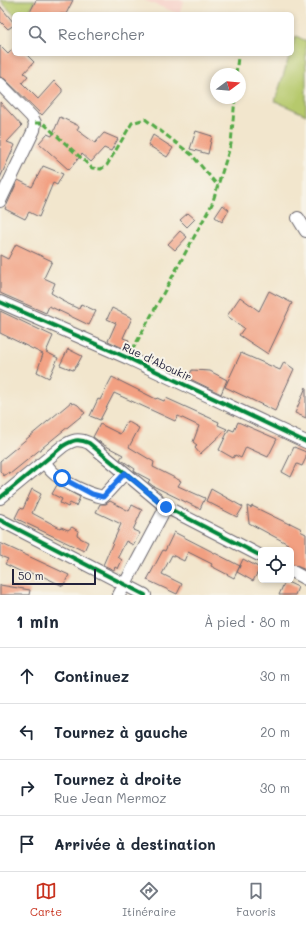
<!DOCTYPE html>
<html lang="fr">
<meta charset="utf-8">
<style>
:root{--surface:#fff;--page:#f6f6f7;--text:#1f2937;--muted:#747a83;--line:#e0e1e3;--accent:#c8321e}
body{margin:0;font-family:Mali,sans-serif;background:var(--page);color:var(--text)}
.controls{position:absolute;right:12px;bottom:12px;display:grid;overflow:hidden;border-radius:6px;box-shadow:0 2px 6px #0003}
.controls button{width:36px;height:36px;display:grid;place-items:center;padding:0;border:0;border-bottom:1px solid var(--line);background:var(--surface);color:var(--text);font:20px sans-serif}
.compass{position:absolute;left:210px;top:68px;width:36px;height:36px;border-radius:50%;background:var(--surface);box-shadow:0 2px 6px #0003;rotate:74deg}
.scale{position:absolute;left:12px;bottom:10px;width:84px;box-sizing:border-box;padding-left:4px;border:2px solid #22223b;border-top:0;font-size:11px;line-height:14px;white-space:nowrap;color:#22223b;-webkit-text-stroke:3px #f7f3e8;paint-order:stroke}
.stop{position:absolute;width:12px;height:12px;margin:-9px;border:3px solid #1a73e8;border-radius:50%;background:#fff}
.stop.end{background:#1a73e8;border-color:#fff;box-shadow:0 1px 4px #0008}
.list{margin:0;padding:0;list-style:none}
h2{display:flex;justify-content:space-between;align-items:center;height:52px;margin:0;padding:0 16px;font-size:17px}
h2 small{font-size:13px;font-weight:400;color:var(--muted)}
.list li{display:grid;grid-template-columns:26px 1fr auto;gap:12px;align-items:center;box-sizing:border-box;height:56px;padding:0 16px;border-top:1px solid var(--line)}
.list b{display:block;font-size:15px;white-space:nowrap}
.list p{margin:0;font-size:13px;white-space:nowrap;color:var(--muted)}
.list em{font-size:13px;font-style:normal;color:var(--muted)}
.icon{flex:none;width:22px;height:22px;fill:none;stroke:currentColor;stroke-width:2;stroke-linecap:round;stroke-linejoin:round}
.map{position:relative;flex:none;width:306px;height:595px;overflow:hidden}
.search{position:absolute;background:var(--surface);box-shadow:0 2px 6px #0003;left:12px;right:12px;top:12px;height:44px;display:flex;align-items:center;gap:10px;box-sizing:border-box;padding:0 14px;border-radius:6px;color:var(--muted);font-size:15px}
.sheet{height:276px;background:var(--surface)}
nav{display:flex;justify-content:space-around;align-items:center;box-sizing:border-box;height:56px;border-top:1px solid var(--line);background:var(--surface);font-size:11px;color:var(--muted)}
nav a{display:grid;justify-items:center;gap:2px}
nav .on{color:var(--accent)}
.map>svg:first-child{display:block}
.built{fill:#f7d1c9}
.green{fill:#b6c96c;stroke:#6c7654}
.building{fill:#f2a082}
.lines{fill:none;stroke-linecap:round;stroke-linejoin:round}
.minor-casing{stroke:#6b676e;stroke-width:14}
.minor{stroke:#fff;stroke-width:12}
.quiet{stroke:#53aa46;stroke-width:3;stroke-dasharray:6 3;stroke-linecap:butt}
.cycleway-casing{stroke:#f7f3e8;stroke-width:6}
.cycleway{stroke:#00873e;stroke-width:4}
.route{stroke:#1a73e8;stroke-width:5}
.labels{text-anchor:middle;stroke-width:4;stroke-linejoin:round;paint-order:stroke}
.street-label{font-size:11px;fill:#22223b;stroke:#f7f3e8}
</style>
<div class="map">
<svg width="306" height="595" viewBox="0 0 306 595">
<rect width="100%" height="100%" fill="#f7f3e8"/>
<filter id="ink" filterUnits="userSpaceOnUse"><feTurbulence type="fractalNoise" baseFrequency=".025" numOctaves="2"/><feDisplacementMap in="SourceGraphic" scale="8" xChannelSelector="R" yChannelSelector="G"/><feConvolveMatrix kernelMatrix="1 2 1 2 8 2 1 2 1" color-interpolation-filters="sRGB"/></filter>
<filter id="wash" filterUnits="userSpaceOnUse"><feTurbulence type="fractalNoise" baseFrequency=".012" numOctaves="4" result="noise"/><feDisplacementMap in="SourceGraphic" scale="16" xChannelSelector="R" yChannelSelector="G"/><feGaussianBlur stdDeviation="0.9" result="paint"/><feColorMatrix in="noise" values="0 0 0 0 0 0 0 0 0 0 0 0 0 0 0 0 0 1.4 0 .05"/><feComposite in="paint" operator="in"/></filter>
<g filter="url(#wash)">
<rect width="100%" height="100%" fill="#f2e6cd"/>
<path class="built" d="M144 0H184L179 14Z"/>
<path class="green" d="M0 0H35L28 14H14V15Z
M296 36 306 41V115L275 101 290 54H292V47Z"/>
<g id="blocks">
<path class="building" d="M36 0H73L66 14H29Z
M0 6 14 23V25L8 29 0 21Z
M0 46 8 54 14 48V54H26L34 62 24 73 28 76 22 83 38 99 54 81 62 89V92L42 115 5 79 0 77Z
M0 102 22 126 7 142 15 145 0 178Z
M60 117 79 126 77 130 95 143 104 133 118 139 111 151 104 148 91 162 82 154 69 170 39 143 47 134 52 136Z
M196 131 212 136 208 154 190 149Z
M153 135 173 148 167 157 148 145Z
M43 166 63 174 57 185 53 183 39 217 29 212 25 219 5 209 18 180 32 187Z
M223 205 229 210 222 222 215 217Z
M188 213 195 219 187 227 180 220Z
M180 231 187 237 175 250 168 244Z
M16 244 52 261 44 278 55 283 51 293 63 300 62 301 79 309 81 304 96 311 89 325 49 306 46 313 0 293V255L8 259Z
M269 291 292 303 268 354 239 335 244 328 227 316 240 297 259 311Z
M112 308 132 318 123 338 129 340 125 349 108 341 116 323 107 319Z
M0 311 53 336 46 352 58 358 49 378 37 372 43 354 0 333Z
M68 349 82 356 76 367H75L73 370 60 365Z
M241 353 280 370 284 362 294 369 275 411 225 387Z
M192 370 210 371 227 380 221 394 188 378Z
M112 377 156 399 157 398 164 401 166 398 219 422 218 425 227 429 200 454 195 448 197 445 193 442 199 426 178 416 175 421 114 393 100 420 90 416 98 399 100 400Z
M306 387V418L295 413Z
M71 402 72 404 74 403 78 405 85 413 10 474 9 472 4 476 0 471V461Z
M127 421 139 428 129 447 154 462 153 467 181 481 178 486 205 498 200 509 153 486 148 482 150 480 137 473 134 471 135 469 120 459 123 455 104 445 93 437 100 424 120 434Z
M238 422 277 439 268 457 246 447 241 458 235 455 233 458 219 450 229 429 234 431Z
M294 447 306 452V458L302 466 297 464 291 477 282 472Z
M57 485 80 497 76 506 70 503 68 507 60 503 62 499 52 494Z
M32 489 41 494 32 513 60 528 61 527 68 530 72 527 78 531 77 535 80 537V538L88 542 84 551 15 518 20 508 23 509Z
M211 489 243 507 237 517 206 501Z
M110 501 129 511 132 505 142 510 133 530 140 533 133 545 126 541 118 557 122 560 118 569 115 567 114 570 103 565 121 524 96 512 100 504H106Z
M247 506 251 508 252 506 289 524 290 523 302 529 300 531 306 534V570L291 564V550H285L288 544 249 523Z
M174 532 240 566 234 578 211 566 212 564 188 552 184 561 172 555 162 574 182 584 177 594 147 580 163 550 165 551Z
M0 543 69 575 63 586 38 574 37 576 29 572 28 575 5 564 8 559 0 556Z
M243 559 260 568 253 581 237 572Z
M285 581 298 587 295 595H279Z
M0 585 30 590 29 595H0Z"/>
</g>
</g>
<g filter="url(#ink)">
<use href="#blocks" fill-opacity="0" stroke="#6b676e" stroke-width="1"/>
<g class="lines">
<defs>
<path id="minor" d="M0 84 32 117 35 123 34 130 0 201
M298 218 306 231
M0 302 128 358 306 442
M45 461C50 478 88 494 103 497L125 473
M0 498 63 446C73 440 78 438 89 443L166 507 261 556
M0 520 145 595
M291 571 306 579
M119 595 166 507"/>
</defs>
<use href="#minor" class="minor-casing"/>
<use href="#minor" class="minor"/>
<path class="quiet" d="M236 74 238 57
M35 123H43L92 168 101 169 107 165 132 123 145 119 192 155 218 186
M128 358 212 204 231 144 235 98"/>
<defs>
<path id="cycleway" d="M0 302 128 358 306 442
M0 498 63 446C73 440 78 438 89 443L166 507 261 556
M0 520 145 595"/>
</defs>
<use href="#cycleway" class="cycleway-casing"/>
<use href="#cycleway" class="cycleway"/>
</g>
</g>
<g class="lines" filter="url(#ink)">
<path class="route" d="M62 478 92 494 103 497 125 473 166 507"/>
</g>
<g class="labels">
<g class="street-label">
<text transform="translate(157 362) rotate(25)" y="4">Rue d'Aboukir</text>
</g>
</g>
</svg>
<div class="controls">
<button><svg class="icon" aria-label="locate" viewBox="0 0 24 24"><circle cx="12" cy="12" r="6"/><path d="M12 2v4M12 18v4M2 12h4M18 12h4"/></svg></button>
</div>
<svg class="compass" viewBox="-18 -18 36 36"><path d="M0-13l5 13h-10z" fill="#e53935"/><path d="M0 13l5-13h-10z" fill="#747a83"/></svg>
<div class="scale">50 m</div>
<div class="stop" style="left:62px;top:478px"></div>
<div class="stop end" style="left:166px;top:507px"></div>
<div class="search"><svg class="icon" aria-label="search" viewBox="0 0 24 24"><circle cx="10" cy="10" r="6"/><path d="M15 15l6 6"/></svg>Rechercher</div>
</div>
<section class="sheet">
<h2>1 min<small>À pied · 80 m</small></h2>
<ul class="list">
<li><svg class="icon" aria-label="ahead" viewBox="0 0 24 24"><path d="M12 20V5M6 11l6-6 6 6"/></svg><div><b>Continuez</b></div><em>30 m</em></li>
<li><svg class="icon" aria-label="left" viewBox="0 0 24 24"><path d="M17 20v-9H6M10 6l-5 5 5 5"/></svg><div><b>Tournez à gauche</b></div><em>20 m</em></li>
<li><svg class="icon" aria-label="right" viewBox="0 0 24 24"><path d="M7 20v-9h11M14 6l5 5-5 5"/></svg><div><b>Tournez à droite</b><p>Rue Jean Mermoz</p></div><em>30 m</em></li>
<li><svg class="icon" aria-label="arrive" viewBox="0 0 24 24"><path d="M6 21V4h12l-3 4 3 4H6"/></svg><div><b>Arrivée à destination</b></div></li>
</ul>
</section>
<nav>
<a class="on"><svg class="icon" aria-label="map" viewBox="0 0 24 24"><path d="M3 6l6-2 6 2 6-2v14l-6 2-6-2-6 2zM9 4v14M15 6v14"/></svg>Carte</a>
<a><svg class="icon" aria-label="directions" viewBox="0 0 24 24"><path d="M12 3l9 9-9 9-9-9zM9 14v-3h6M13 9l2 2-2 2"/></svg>Itinéraire</a>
<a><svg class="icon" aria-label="saved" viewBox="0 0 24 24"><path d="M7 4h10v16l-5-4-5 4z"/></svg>Favoris</a>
</nav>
